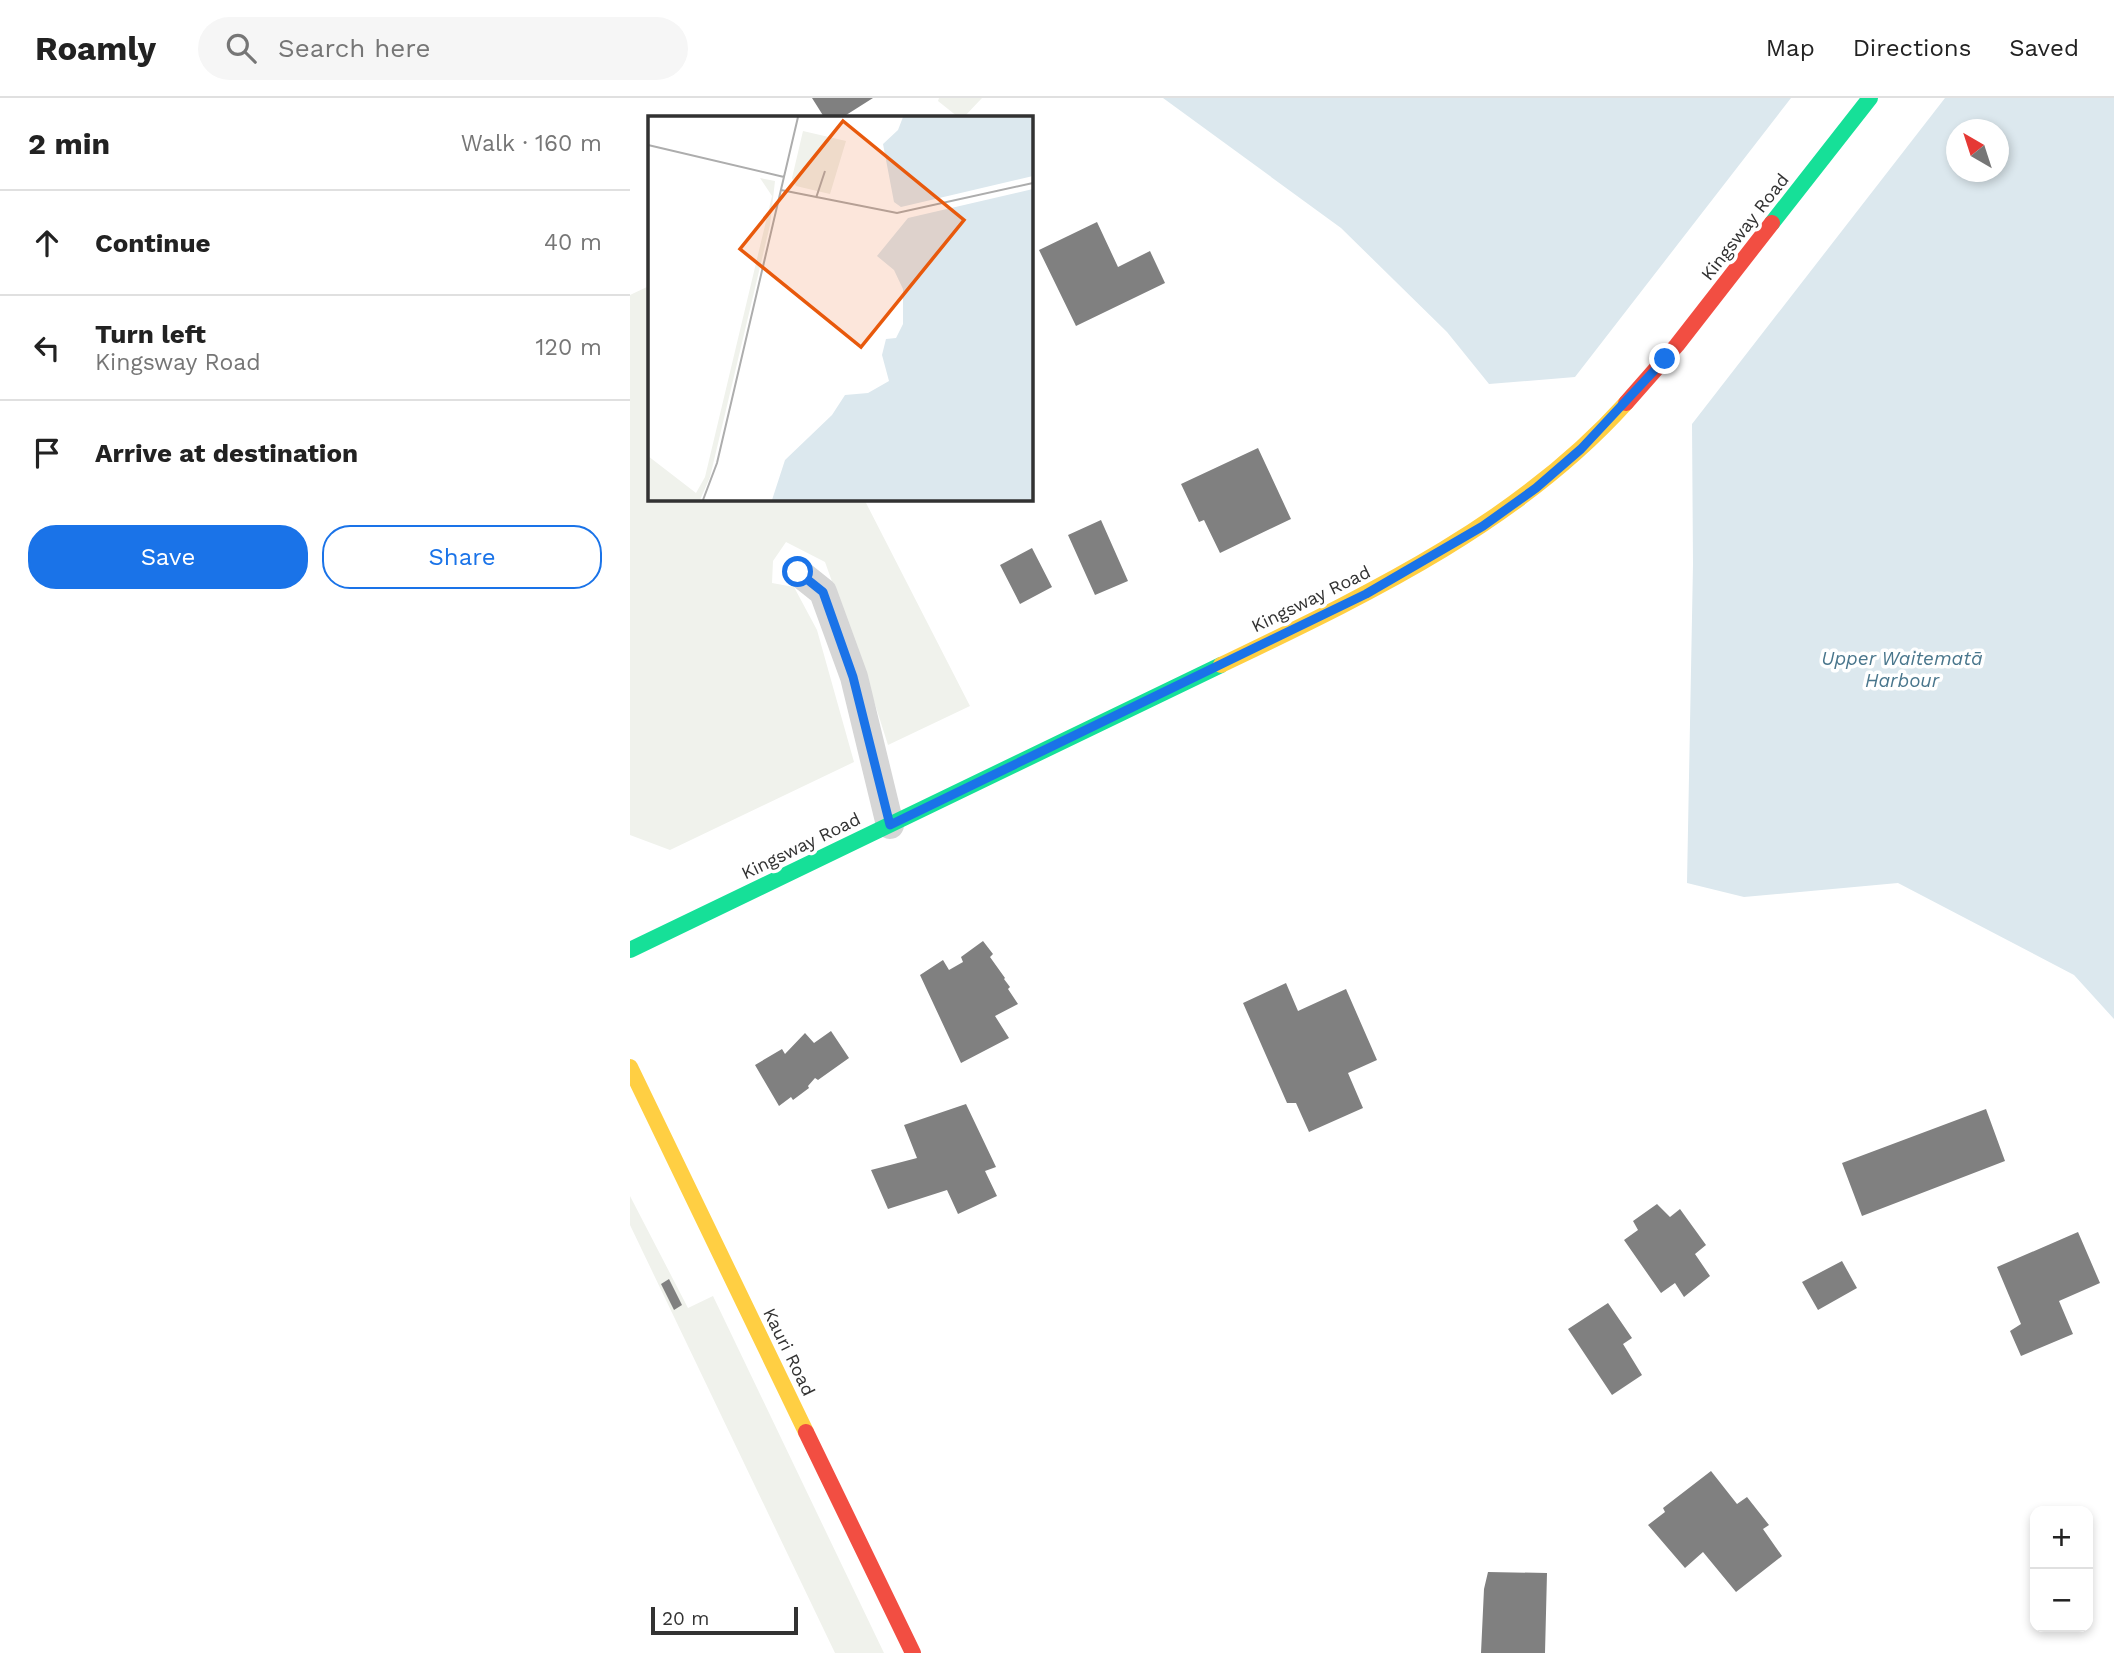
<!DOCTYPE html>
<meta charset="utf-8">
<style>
:root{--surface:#fff;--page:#f6f6f6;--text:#222;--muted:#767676;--line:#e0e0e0;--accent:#1a73e8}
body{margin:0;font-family:"Work Sans",sans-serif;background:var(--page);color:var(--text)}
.controls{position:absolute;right:21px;bottom:21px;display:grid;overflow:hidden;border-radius:14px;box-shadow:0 4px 10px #0003}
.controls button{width:63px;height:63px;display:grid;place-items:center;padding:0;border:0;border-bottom:2px solid var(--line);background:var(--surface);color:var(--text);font:35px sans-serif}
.compass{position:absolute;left:1316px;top:21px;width:63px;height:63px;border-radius:50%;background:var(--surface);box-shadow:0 4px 10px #0003;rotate:321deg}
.scale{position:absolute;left:21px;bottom:18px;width:147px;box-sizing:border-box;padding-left:7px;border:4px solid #323232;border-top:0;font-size:19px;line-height:24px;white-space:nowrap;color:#323232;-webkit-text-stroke:5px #fff;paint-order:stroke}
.stop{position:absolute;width:21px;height:21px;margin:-16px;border:5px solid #1a73e8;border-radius:50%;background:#fff}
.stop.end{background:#1a73e8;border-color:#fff;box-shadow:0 2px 7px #0008}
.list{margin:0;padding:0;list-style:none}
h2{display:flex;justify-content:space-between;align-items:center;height:91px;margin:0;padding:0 28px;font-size:30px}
h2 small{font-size:23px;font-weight:400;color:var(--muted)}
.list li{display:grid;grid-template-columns:46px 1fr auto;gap:21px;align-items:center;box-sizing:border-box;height:105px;padding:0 28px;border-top:2px solid var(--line)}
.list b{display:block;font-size:26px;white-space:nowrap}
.list p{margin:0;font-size:23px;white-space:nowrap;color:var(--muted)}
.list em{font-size:23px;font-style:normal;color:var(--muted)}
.actions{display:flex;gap:14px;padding:21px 28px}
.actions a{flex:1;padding:16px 0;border:2px solid var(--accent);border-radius:28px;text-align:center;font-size:24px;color:var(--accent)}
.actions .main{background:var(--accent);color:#fff}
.icon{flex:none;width:38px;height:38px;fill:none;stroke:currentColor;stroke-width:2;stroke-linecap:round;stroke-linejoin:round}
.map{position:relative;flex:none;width:1484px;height:1555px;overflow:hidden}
header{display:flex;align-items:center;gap:42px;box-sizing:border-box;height:98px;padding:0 35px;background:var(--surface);border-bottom:2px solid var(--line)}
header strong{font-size:33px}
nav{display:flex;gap:38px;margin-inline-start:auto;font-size:24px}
.search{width:490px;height:63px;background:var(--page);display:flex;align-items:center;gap:18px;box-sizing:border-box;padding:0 24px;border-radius:38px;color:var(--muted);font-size:26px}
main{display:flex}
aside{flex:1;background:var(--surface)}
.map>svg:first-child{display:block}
.green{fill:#f0f2ec}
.water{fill:#dce8ee;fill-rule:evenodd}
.building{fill:#808080}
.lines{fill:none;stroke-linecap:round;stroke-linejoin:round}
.lane{stroke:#d6d6d6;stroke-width:28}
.fast{stroke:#16e098;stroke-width:16}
.slow{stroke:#ffcf43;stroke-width:16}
.jam{stroke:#f24e42;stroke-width:16}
.route{stroke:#1a73e8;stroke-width:9}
.labels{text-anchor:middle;stroke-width:7;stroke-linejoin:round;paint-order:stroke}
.street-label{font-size:18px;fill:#323232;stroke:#fff}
.water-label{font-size:19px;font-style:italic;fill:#49768c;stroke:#fff}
.inset-road{fill:none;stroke:#adadad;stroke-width:2}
.view{fill:#e8590c;fill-opacity:0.15;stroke:#e8590c;stroke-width:3.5}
.inset-edge{fill:none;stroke:#323232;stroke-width:3.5}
</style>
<header>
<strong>Roamly</strong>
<div class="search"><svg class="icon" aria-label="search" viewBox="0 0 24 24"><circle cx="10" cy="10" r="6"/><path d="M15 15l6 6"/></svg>Search here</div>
<nav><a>Map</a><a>Directions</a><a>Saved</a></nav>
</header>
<main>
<aside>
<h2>2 min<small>Walk · 160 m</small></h2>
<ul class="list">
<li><svg class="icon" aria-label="ahead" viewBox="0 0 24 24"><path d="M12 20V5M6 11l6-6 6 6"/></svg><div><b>Continue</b></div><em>40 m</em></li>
<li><svg class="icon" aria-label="left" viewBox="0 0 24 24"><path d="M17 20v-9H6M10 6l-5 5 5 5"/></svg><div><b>Turn left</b><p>Kingsway Road</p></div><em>120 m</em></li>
<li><svg class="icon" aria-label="arrive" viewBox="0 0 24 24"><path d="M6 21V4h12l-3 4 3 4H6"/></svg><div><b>Arrive at destination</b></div></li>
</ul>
<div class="actions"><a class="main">Save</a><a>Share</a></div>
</aside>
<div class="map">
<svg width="1484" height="1555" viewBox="0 0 1484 1555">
<rect width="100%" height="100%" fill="#fff"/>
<path class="green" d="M309 0H352L334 19H328L308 3Z
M19 188V401H234L340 608 258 647 236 578 195 464 156 444 143 463 142 485 164 489 187 532 224 664 40 752 0 737V197Z
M0 1098 58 1210 83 1198 254 1555H205L0 1127Z"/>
<path class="water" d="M533 0H1161L945 279 859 286 817 234 711 130Z
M1315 0H1484V921L1444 877 1268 785 1114 799 1057 785 1063 466 1062 326ZM1326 32H1368V74H1326Z"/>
<path class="building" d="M182 0H243L213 19H194Z
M467 124 488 169 520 153 535 185 446 228 409 152Z
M628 350 661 421 590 455 574 422 569 424 551 386Z
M471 422 498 483 465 497 438 437Z
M402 450 422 489 390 506 370 467Z
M353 843 363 856 360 859 375 880 374 881 380 889 378 891 388 906 365 918 379 940 331 965 290 877 313 862 319 872 333 864 331 859Z
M656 885 668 913 716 891 747 962 718 975 733 1010 679 1034 666 1005H657L613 905Z
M201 933 219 960 188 982 185 980 178 988 179 990 163 1002 161 999 149 1008 125 967 152 951 155 956 175 935 184 945Z
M336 1006 366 1069 355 1073 367 1098 328 1116 317 1092 258 1111 241 1072 287 1060 274 1027Z
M1356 1011 1375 1063 1232 1118 1212 1065Z
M1027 1106 1040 1119 1050 1111 1076 1147 1065 1156 1080 1178 1054 1199 1045 1185 1031 1195 994 1142 1008 1132 1003 1123Z
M1448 1134 1470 1185 1429 1203 1443 1236 1391 1258 1380 1233 1391 1226 1367 1169Z
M1212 1163 1227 1190 1188 1212 1172 1184Z
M39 1181 52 1207 44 1212 31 1186Z
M978 1205 1002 1240 993 1246 1012 1277 982 1297 938 1231Z
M1081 1373 1107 1406 1117 1399 1139 1427 1133 1431 1152 1458 1106 1494 1073 1454 1055 1470 1018 1427 1035 1414 1033 1410Z
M858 1474 917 1475 915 1555H851L854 1491Z"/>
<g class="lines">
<path class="lane" d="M168 474 193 494 224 579 260 727"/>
<path class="fast" d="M1142 125 1240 0
M0 852 591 567"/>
<path class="slow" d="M591 567C736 497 886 427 996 305
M0 969 176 1334"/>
<path class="jam" d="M996 305 1047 247 1142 125
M176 1334 283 1555"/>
</g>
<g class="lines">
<path class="route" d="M168 474 193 494 223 579 260 727 736 496 853 428 906 390 951 351 1035 261"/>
</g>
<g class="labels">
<g class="street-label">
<text transform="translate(1115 129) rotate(-52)" y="6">Kingsway Road</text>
<text transform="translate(681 501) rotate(-26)" y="6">Kingsway Road</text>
<text transform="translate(171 748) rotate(-26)" y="6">Kingsway Road</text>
<text transform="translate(159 1254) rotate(64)" y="6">Kauri Road</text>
</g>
<g class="water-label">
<text x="1272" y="567">Upper Waitematā<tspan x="1272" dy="22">Harbour</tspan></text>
</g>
</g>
<g transform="translate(18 18)">
<rect width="385" height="385" fill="#fff"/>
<path d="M155 15 198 25 182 78 148 70 144 62ZM112 62 127 65 122 109 62 361 52 384H0V340L48 377 57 361 124 80Z" fill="#f0f2ec"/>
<path d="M255 1H385V60L253 91 246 86 235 28 250 14ZM385 73V384H124L137 344 184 299 197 279 220 277 241 265 234 239 238 223 248 222 255 208V173L246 154 229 140 260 102Z" fill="#dce8ee"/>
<path class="inset-road" d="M0 29 136 61M133 74 249 97 385 67M168 82 177 55M55 384 69 347 150 1"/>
<path class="view" d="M195 5 316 104 213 231 92 133Z"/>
<rect width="385" height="385" class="inset-edge"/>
</g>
</svg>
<div class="controls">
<button>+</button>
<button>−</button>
</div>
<svg class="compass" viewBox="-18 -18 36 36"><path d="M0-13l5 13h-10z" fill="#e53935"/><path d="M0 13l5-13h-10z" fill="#767676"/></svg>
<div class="scale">20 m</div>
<div class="stop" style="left:168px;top:474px"></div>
<div class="stop end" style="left:1035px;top:261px"></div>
</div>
</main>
